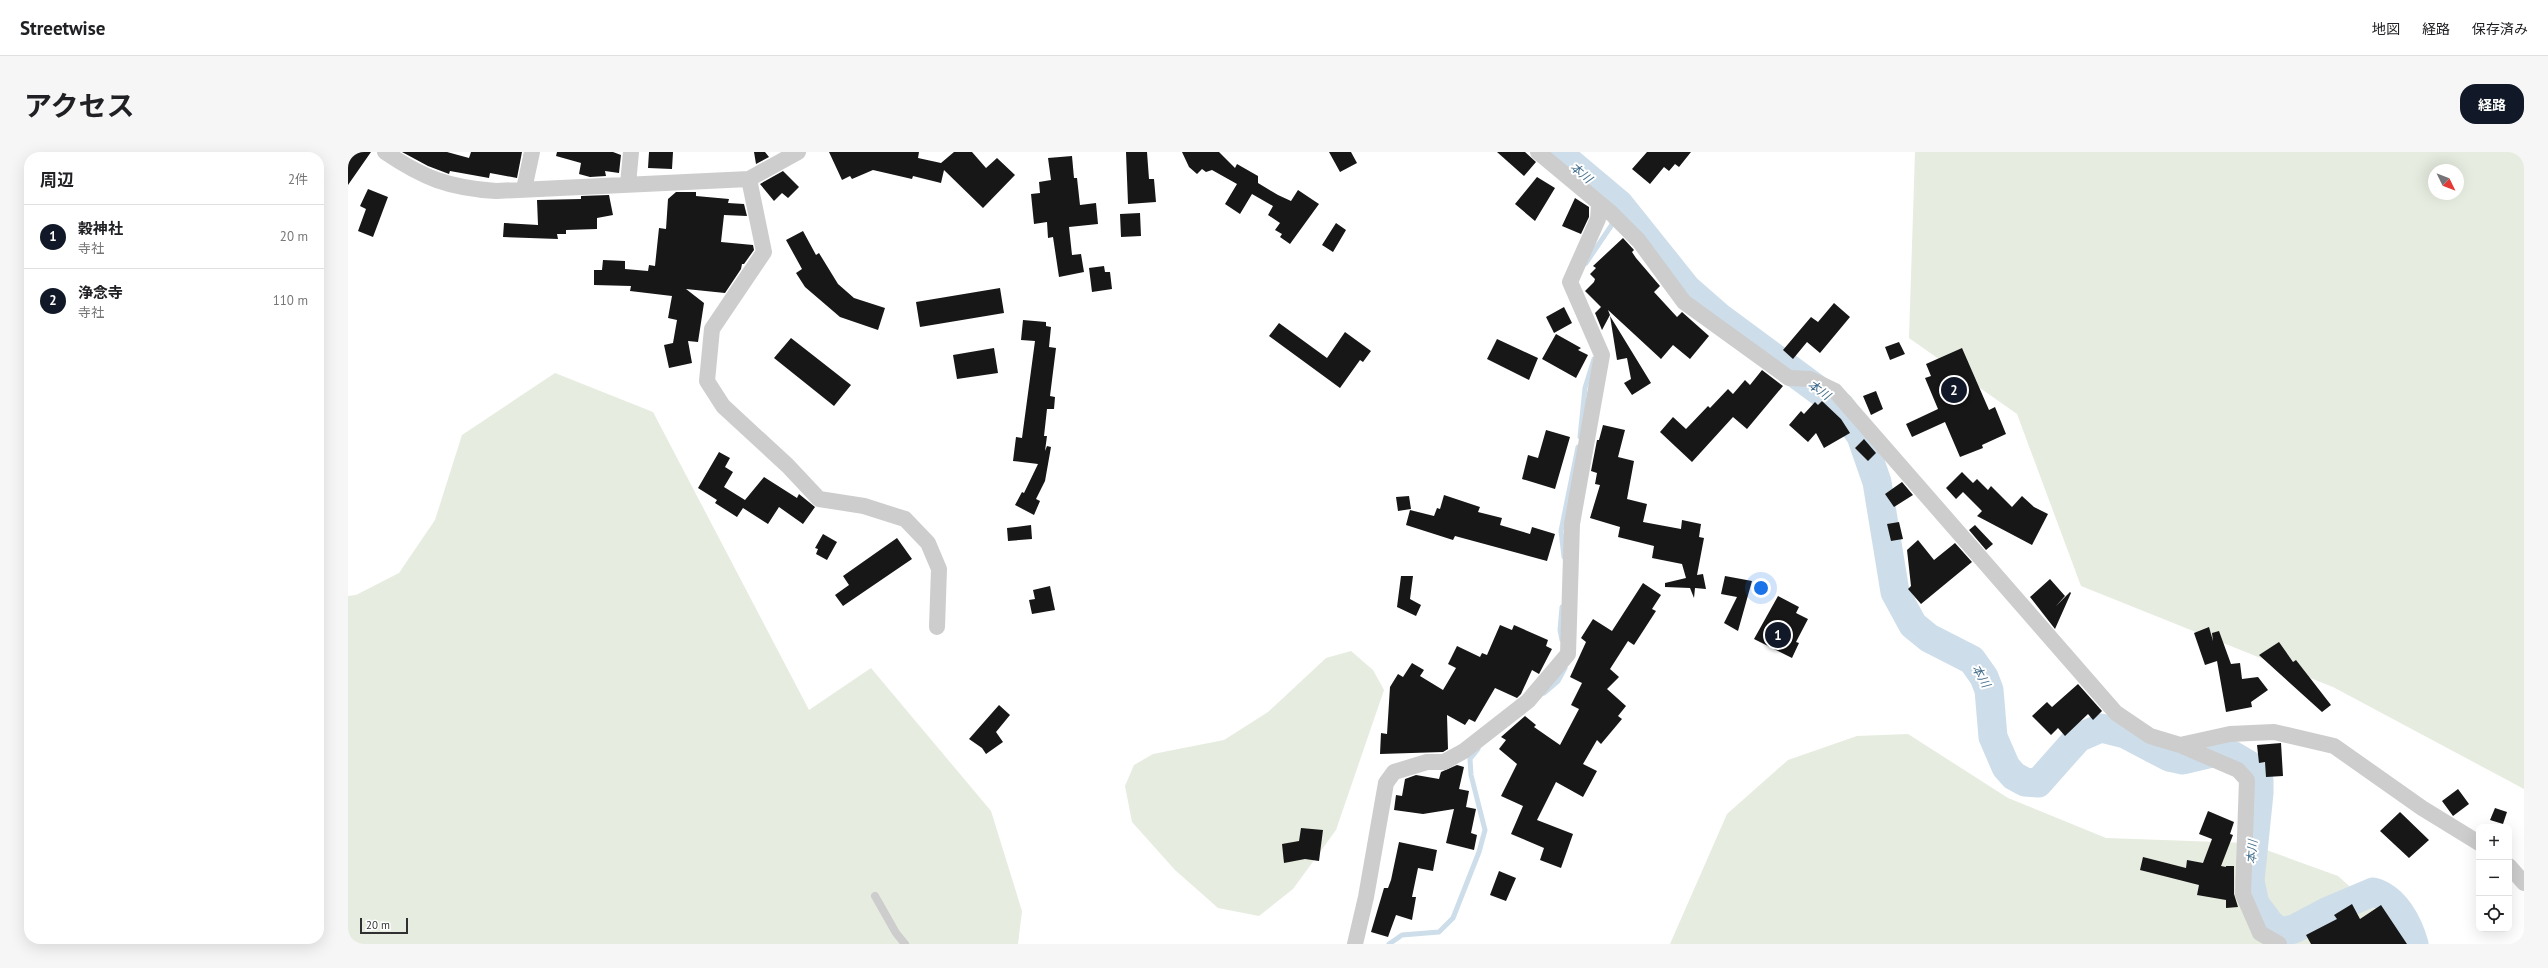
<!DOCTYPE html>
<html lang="ja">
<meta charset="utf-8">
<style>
:root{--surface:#fff;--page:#f6f6f6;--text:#202124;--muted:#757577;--line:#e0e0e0;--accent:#111827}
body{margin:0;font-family:"PT Sans","Noto Sans JP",sans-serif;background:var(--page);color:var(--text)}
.controls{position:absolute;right:12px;bottom:12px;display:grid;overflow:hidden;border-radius:8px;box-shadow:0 4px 16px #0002}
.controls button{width:36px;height:36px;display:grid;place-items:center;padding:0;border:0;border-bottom:1px solid var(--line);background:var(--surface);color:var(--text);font:20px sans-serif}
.compass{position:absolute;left:2080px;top:12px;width:36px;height:36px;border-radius:50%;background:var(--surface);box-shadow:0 4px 16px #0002;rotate:133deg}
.scale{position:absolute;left:12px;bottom:10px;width:48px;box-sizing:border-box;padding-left:4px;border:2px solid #303030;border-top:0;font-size:11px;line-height:14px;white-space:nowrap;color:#303030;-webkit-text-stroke:3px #fff;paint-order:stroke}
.you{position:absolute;left:1413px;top:436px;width:14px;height:14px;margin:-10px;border:3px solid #fff;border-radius:50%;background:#1a73e8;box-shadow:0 0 0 6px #1a73e833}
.badge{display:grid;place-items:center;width:26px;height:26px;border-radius:50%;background:var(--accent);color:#fff;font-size:13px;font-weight:700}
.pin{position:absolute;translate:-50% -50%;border:2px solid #fff;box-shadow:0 1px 4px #0006}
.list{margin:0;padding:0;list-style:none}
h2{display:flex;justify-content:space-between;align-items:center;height:52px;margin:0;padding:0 16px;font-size:17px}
h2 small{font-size:13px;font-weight:400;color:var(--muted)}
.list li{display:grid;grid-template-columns:26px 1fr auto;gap:12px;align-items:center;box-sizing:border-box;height:64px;padding:0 16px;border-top:1px solid var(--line)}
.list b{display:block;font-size:15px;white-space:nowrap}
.list p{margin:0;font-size:13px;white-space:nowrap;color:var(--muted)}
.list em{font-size:13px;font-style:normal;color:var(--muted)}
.icon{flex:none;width:22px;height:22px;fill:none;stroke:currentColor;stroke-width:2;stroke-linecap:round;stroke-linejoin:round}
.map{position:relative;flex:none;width:2176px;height:792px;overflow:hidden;border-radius:16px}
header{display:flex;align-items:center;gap:24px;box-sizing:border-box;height:56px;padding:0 20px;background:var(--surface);border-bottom:1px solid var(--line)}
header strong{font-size:19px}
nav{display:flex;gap:22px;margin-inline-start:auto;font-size:14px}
.intro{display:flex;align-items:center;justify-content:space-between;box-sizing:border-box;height:96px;padding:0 24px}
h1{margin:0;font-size:28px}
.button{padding:10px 18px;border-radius:16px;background:var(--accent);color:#fff;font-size:14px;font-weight:700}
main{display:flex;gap:24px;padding:0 24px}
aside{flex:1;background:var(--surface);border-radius:16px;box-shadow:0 4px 16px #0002}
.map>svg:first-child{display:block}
.green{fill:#e6ecdf;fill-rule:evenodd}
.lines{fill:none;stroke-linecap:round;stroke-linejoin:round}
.stream{stroke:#cddeea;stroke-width:5}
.river{stroke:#cddeea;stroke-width:29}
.building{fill:#171717}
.lane{stroke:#cdcdcd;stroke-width:8}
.street{stroke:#cdcdcd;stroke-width:16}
.labels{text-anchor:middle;stroke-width:4;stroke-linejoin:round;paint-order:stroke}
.water-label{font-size:12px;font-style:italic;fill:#436e8c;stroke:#fff}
</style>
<header>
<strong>Streetwise</strong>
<nav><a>地図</a><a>経路</a><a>保存済み</a></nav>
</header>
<div class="intro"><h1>アクセス</h1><a class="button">経路</a></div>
<main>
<aside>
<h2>周辺<small>2件</small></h2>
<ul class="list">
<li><span class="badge">1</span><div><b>穀神社</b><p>寺社</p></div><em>20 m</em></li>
<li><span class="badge">2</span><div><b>浄念寺</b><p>寺社</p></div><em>110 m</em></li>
</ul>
</aside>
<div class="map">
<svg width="2176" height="792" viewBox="0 0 2176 792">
<rect width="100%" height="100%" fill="#fff"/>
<path class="green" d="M1567 0H2176V637L1985 535 1733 434 1669 262 1561 186ZM2086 18H2110V42H2086Z
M207 221 305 260 461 558 523 516 643 659 674 759 670 792H0V444L8 443 51 421 87 368 114 283Z
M1003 499 1025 518 1036 538 988 678 945 737 911 764 870 756 827 718 784 670 777 634 786 613 805 602 876 588 920 560 978 506Z
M1560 582 1660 646 1758 686 1899 691 1990 724 2050 778 2061 792H1322L1379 662 1440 608 1509 584Z"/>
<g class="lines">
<path class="stream" d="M1238 111 1263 74 1271 52
M1232 285 1237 236 1246 207
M1216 405 1213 379 1230 295
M1214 488 1212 478 1214 455
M1196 541 1210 529 1217 516
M1041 792 1054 783 1091 780 1105 766 1131 700 1137 678 1123 623 1122 607 1130 597"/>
<path class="river" d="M1209 0 1271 52 1339 137 1371 165 1493 255 1513 284 1529 330 1547 440 1565 473 1581 486 1624 508 1636 525 1641 538 1645 585 1658 615 1666 624 1677 630 1690 631 1730 586 1753 576 1777 582 1821 605 1835 608 1869 600 1884 603 1901 613 1911 628V641L1902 729 1907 752 1922 772 1932 780 1946 777 1980 759 2025 740C2047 746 2060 771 2066 792"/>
</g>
<path class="building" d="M0 0H23L0 33Z
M54 0H99L121 6 123 0H174L169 26 142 21 141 26 102 19 101 22 80 14Z
M209 0H265L273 3 271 21 257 19 258 24 242 25 231 22 233 11 208 4Z
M301 0H325L324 17 300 16Z
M406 0H417L421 5 408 12Z
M481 0H571L570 6 593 11 606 0H624L638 16 649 6 667 23 635 56 596 18 593 31 565 24 564 27 525 18 504 27 502 24 494 28Z
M778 0H799L801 27H806L808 50 780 52Z
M834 0H871L887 16 889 12 910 24V31L930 43 943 49 950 38 971 52 942 92 932 85 934 82 927 78 932 71 920 63 925 54 904 42 892 62 877 52 889 32 864 18 858 20 854 17 849 22 841 15Z
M981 0H1003L1009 11 992 20Z
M1149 0H1177L1188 10 1176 24Z
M1299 0H1343L1331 15 1327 12 1321 19 1316 15 1302 32 1284 17Z
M724 4 726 26H729L732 53 748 51 750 72 721 75 724 103 733 102 736 120 711 125 705 85 700 86 699 70 686 72 683 42 692 41 691 30 703 28 700 6Z
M435 19 451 35 440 46 434 41 426 49 412 32Z
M1189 25 1207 36 1187 69 1167 52Z
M20 37 40 45 25 85 10 79 18 57 12 54Z
M328 40H348V44L381 47 380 51 396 52 399 64 376 63 373 90 405 93 406 98 396 112H394L393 117 377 141 338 137 356 151 350 190 340 189 344 211 321 216 316 193 325 191 329 168 320 166 324 144 282 139 283 134 246 133V118H254L255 108 277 109V117L300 119 301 113 307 114 311 76 318 77 320 47Z
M261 43 265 63 249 66V77L218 78V82H209L210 87 155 85 156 71 190 73 189 48 233 47V44Z
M1227 46 1241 55V65L1233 82 1214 74Z
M792 61 793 84 773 85 772 62Z
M988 71 998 78 985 100 974 93Z
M455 79 468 103 471 101 490 132 506 146 537 156 530 178 492 165 457 135 448 121 454 117 438 88Z
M1275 86 1286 98 1284 100 1288 106 1312 134 1306 140 1329 165 1334 160 1361 184 1342 207 1325 193 1313 207 1260 158 1262 163 1254 178 1247 161 1253 155 1237 139 1246 130 1247 127 1242 122 1248 116 1245 114Z
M756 114 757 120H762L764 137 744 140 741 116Z
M652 136 656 161 572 175 568 150Z
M1486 151 1502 165 1472 201 1459 190 1445 207 1435 198 1463 165 1470 170Z
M1216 155 1224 171 1206 181 1198 165Z
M1262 164 1303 231 1284 243 1276 231 1283 227 1279 206 1269 208Z
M675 168 698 170V174L703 175 701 195 708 196 702 244 707 245 706 257H699L696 284H699L697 299 699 294 703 295 697 329 688 347 692 349 686 363 667 353 674 340 676 341 690 312 665 309 668 285 674 286 687 189 673 188Z
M931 171 979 206 997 180 1023 199 1015 210 1012 208 992 236 921 184Z
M1208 182 1233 196 1230 198 1240 203 1228 226 1194 207Z
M443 186 503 233 486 254 426 206Z
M1149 187 1190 206 1181 228 1139 207Z
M1551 190 1557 202 1542 208 1537 195Z
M646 196 650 221 609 227 605 203Z
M1614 196 1641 258 1647 255 1658 282 1634 293 1635 296 1612 305 1597 270 1564 285 1558 272 1590 257 1577 226 1583 224 1578 212Z
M1414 218 1435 234 1399 277 1385 265 1344 310 1312 280 1325 265 1338 277 1360 254 1362 256 1380 237 1385 242 1397 228 1402 233Z
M1528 239 1535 257 1523 263 1515 244Z
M1474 249 1493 267 1502 281 1476 296 1468 281 1460 290 1441 273 1453 259 1456 262 1467 250 1470 253Z
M1255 273 1277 278 1270 305 1286 309 1279 347 1299 352 1295 370 1333 377 1334 368 1353 372 1351 385 1356 386 1349 423 1355 422 1358 437 1347 436 1346 446 1342 436 1317 435V431L1338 426 1334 412 1304 406 1306 394 1270 385 1272 375 1242 366 1252 333 1247 332 1249 321 1243 319 1249 288H1251Z
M1198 278 1222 285 1207 337 1174 327 1180 303 1190 306Z
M1516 287 1528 301 1520 309 1507 296Z
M371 300 382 306 377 315 385 320 376 335 397 348 416 325 449 346 451 342 467 355 455 372 431 355 420 372 395 356 389 365 367 351 369 348 350 336Z
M1614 320 1625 331 1629 327 1640 338 1643 334 1664 355 1674 344 1686 355 1700 362 1684 393 1629 364 1634 359 1615 340 1608 347 1598 336Z
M1554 330 1565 343 1546 355 1537 342Z
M1096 343 1132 355 1130 360 1154 366 1152 373 1182 382 1184 375 1207 382 1199 409 1107 384 1105 388 1058 373 1062 358 1086 364 1089 356 1092 357Z
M1061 344 1063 357 1050 359 1048 345Z
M1551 370 1555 387 1543 389 1539 372Z
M683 373 684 387 660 389 659 376Z
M1627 373 1645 392 1638 398 1621 378Z
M475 382 489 390 479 408 468 402 470 397 467 396Z
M549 386 564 407 495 454 487 443 501 433 495 424Z
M1570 388 1586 408 1607 391 1624 410 1573 452 1560 437 1563 434 1559 398Z
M1053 424H1065L1062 447 1073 453 1068 464 1049 455Z
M1377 424 1404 429 1390 479 1376 471 1389 445 1373 442Z
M1702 427 1717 444 1708 454 1722 440 1723 441 1707 477 1682 445Z
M1295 431 1313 443 1304 457 1308 459 1286 493 1280 489 1262 517 1271 525 1259 537 1278 554 1270 564 1274 567 1253 592 1249 588 1235 612 1249 619 1235 645 1208 630 1189 668 1225 682 1213 716 1192 708 1196 696 1163 682 1175 654 1153 644 1169 612 1151 597 1158 588 1153 585 1177 564 1188 573 1186 575 1212 593 1231 557 1223 553 1234 531 1222 525 1238 490 1233 486 1245 467 1264 479Z
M702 434 707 458 684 462 681 448 687 447 685 438Z
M1430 444 1451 455 1448 461 1460 467 1448 490 1451 491 1444 506 1406 487Z
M1152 473 1164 478 1166 473 1200 488 1198 494 1204 497 1191 522 1184 518 1173 542 1169 546 1147 536 1127 570 1121 567 1117 573 1099 563 1100 597 1095 600 1032 602 1033 581 1039 582 1042 535 1050 522 1055 525 1064 511 1076 518 1072 524 1095 538 1108 516 1100 512 1109 494 1132 505 1134 501 1139 503Z
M1861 475 1865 489 1864 481 1871 479 1883 512 1892 511 1894 527 1910 525 1920 538 1903 550 1904 555 1878 560 1869 509 1857 513 1846 481Z
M1931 490 1945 510 1948 508 1983 553 1974 560 1911 503Z
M1730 532 1754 559 1745 568 1740 562 1717 584 1710 576 1703 583 1684 564 1699 550 1704 555Z
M651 553 662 563 648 580 655 590 638 602 634 596 621 587Z
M1933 591 1935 624 1918 625 1917 610 1911 611 1909 593Z
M1109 613 1116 615 1111 637 1121 639 1118 655 1128 657 1123 681 1129 683 1126 698 1098 691 1106 657 1075 662 1046 658 1048 643 1054 644 1057 627 1068 623 1091 627 1093 620Z
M2110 637 2121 652 2105 664 2094 649Z
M2147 656 2159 660 2155 672 2142 668Z
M1860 659 1886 670 1882 682 1885 683 1873 714 1878 715 1877 721 1878 714H1886V742L1890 755 1878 756V748L1849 743 1851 733 1792 718 1795 705 1838 716 1839 708 1855 711 1864 687 1851 682Z
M2052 660 2081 688 2061 706 2032 679Z
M953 676 975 678 971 709 957 707 936 711 934 692 951 689Z
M1051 690 1089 698 1085 719 1070 716 1064 745H1068L1064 768 1048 763 1040 785 1023 780 1036 736H1040L1043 728Z
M1151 719 1168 726 1158 749 1142 743Z
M2004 752 2012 767 2033 753 2059 792H1963L1958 783 1989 767 1986 763Z"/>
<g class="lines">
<path class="lane" d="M527 744 548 781 557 792"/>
<path class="street" d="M37 0C75 26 101 36 148 39L401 27 450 0
M1190 0 1262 60 1291 89 1336 150 1441 226 1462 227 1487 239 1768 561 1802 584 1832 593 1890 618 1899 628 1895 742 1912 781 1931 792
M401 27 416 100 364 177 359 229 375 254 440 314 471 347 516 354 557 367 580 391 591 417 589 475
M280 32 283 0
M176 37 184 0
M1832 593 1882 582 1926 580 1986 594 2074 656 2131 691
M2161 714 2176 731
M1007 792 1018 745 1038 631 1046 620 1079 610H1096L1116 599 1180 549 1220 502 1224 372 1254 203 1222 130 1250 67 1251 53"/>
</g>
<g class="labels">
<g class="water-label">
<text transform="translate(1233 21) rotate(40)" y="4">本川</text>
<text transform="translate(1471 238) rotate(36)" y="4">本川</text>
<text transform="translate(1633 524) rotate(61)" y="4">本川</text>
<text transform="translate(1904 700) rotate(-85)" y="4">本川</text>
</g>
</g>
</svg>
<div class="controls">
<button>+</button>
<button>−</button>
<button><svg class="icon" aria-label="locate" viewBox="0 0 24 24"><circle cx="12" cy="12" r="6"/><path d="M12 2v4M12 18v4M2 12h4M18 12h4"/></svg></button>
</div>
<svg class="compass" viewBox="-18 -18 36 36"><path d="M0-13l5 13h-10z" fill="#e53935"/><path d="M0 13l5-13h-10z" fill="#757577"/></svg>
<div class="scale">20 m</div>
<div class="you"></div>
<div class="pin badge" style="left:1430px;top:483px">1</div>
<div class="pin badge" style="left:1606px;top:238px">2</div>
</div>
</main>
